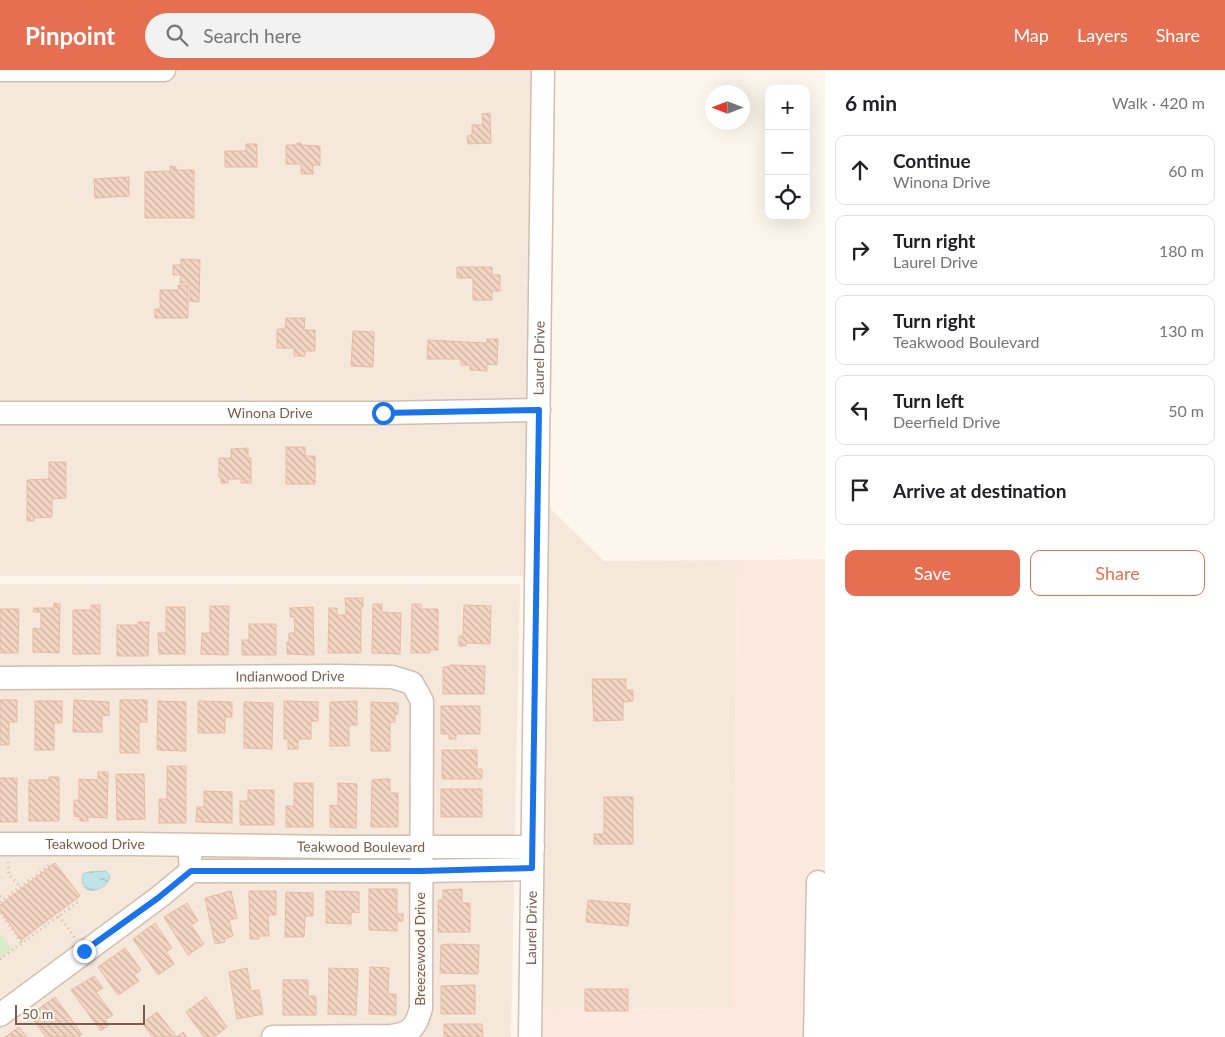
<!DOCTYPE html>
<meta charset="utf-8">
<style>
:root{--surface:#fff;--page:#f2f2f2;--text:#202124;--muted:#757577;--line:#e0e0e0;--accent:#e76f51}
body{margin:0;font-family:Lato,sans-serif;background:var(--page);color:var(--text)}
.controls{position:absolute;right:15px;top:15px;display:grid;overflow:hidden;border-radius:10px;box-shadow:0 5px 20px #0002}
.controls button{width:45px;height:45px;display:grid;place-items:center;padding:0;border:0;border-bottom:1px solid var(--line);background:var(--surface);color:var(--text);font:25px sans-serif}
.compass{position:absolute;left:705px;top:15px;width:45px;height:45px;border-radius:50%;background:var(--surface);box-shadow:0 5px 20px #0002;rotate:270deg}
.scale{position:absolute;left:15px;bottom:12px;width:130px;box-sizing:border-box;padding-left:5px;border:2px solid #7a5c4d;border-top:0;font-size:14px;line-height:18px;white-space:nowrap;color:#7a5c4d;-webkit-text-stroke:4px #fffaf3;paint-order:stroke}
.stop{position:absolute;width:15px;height:15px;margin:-11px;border:4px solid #1a73e8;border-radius:50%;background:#fff}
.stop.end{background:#1a73e8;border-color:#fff;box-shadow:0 1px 5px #0008}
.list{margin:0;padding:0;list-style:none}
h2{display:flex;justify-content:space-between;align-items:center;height:65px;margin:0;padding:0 20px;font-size:21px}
h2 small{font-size:16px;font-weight:400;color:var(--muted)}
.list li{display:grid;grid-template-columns:32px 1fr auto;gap:15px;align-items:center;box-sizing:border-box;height:70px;margin:0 10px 10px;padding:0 10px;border:1px solid var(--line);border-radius:10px}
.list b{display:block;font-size:19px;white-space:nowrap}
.list p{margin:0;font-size:16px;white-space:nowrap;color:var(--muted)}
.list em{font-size:16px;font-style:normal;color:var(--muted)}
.actions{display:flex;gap:10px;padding:15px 20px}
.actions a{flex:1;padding:11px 0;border:1px solid var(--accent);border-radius:10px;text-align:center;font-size:18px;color:var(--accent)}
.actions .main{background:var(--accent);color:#fff}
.icon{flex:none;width:28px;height:28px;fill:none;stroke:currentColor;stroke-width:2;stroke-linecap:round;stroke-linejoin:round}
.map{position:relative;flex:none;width:825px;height:967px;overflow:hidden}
header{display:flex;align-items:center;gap:30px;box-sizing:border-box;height:70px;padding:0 25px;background:var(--accent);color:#fff}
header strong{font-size:24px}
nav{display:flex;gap:28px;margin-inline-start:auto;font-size:18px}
.search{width:350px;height:45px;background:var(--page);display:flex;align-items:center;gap:12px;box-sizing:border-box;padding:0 18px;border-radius:28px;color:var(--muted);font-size:19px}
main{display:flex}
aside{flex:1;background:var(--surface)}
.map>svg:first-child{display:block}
.residential{fill:#f5e8da}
.commercial{fill:#fde8e0}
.pitch{fill:#d8ecc9}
.water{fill:url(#water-ripples);stroke:#a5d3da}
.building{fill:url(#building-back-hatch);stroke:#e6bba3}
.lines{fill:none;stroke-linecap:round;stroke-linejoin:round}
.minor-casing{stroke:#d1beb0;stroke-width:25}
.path{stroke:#d9b8a5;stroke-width:3;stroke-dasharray:1 4;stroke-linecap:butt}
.minor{stroke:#fff;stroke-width:22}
.route{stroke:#1a73e8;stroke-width:6}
.labels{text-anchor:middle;stroke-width:4;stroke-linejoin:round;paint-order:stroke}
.street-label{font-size:14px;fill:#7a5c4d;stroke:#fffaf3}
</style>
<header>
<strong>Pinpoint</strong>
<div class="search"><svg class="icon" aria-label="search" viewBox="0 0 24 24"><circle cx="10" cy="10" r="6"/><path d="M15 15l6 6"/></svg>Search here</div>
<nav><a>Map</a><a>Layers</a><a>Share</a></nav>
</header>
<main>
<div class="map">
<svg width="825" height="967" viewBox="0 0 825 967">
<defs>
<pattern id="water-ripples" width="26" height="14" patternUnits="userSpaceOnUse" patternTransform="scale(1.25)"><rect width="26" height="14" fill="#bfe3e8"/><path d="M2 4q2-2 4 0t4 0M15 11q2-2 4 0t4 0" fill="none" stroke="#a0bbbe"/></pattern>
<pattern id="building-back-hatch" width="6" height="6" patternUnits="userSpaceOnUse" patternTransform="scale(1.25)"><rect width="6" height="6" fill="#f3d5c3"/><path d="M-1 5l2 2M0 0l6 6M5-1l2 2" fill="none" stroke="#cab0a1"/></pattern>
</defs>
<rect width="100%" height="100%" fill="#fdf6ec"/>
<path class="residential" d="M0 0H532L526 509 520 506H0Z
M547 435 604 491 737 490 733 938 540 939Z
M0 514H520L511 967H0Z"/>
<path class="commercial" d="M825 489V967H540V939L733 938 737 490Z"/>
<path class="pitch" d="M0 863 12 879 0 888Z"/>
<path class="water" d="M104 801H106L110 806C107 822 78 829 83 804L89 802Z"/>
<path class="building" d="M490 43 491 73 468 74 467 66 472 65V55H483L482 44Z
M297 73H301V75L320 76V95H313V104H301V94H286V75H297Z
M246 74H257V97H225V81H246Z
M170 96 176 97V100H194V148H145V102L167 101 170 102Z
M129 107V126L95 128 94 109Z
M181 189 200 190 199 232 190 231V213H180L181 205H173V195H181Z
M457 197H492V205H500V221H492V230H473V208H457Z
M178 215H188V248H155V239H160V220H179Z
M286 248H305L304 260H315V281H305V286H294V278H277V259H285Z
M353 261 374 262 373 297 351 296Z
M487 269H498L497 295 487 294V301L470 300V295H461V289H427L428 270 487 273Z
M286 377H305V386H315V414H286Z
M248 378V388H251V413H241V409H228V413H221V407H219V388H231V379Z
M49 392H66V428L52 429V447L34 448V451H27V410L49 409Z
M345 528H363V537H361V583H328L329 538H337V545H346Z
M54 533 60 534 59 583 33 582V558L41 559V542H33L34 538H54Z
M373 534H382V542L401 543 400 584 372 583Z
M412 534H421V539H438V580H430V583H411Z
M91 535H100V584H73V540H91Z
M464 535 491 536 490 574 466 573V576H459V566H463Z
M210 536H229L228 585 201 584 202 563H210Z
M166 537H185V584H159L158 563H166Z
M313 537 314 585 287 584V572H289V563H295L294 547H290V538Z
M0 539H19L18 583H0Z
M138 552H149L148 586H117V555H138Z
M249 554H276V585H242V570H249Z
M450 595 485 596 484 624H443V597H450Z
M592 609H626V620H633V631L623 632V650L594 651Z
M0 630H17V652H9V675H0Z
M74 630 109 632V646L102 645V662H73Z
M120 630H147V652H139V683H120Z
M35 631H62V653H54V680H35Z
M158 631 186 632V681L157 680Z
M198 631 232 632V647H225V663H198Z
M284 631 318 632V651H311V669H298V679H288V669H284Z
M357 631V655H349V676H330V632Z
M244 632 273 633 272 679 244 678Z
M371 632 398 633V644H395V652H390V681H371Z
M441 636H480V664H456V669H449V664H441Z
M442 680H477V699H482V709H442Z
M167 696H186V753H159V729H167Z
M98 702H108L107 748 88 747V751H80V747L74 746V730H79V709L98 710Z
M116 704H144L145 749 117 750Z
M49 707H59V751H29V710H49Z
M0 708H17V752H0Z
M381 709H390V723H398V757H371L372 710Z
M294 713H313V757H286V736H294Z
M338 713 357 714 356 758 330 757V735L338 736Z
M441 719H482V747H441Z
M248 720H274V755H240V731H248Z
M204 721 232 722V753L196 752 197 737H204Z
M604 727H633V774H594V764H604Z
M55 793 80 826 21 870 0 840V835Z
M369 819H397V844H403V851H397V861L369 860Z
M462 819V833H470V862H438V830H443V820Z
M231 821 237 848 229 850 233 866 224 869 225 872 215 874 205 828Z
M249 821H276V845H268L269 866H259V869H250Z
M326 821 359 822V843L351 842V854L326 853Z
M286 822 313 823V846H305L304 867H285Z
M588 830 630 834 628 856 586 852Z
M187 833 198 851 191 855 204 874 188 885 164 847Z
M155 853 172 878 166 882 174 894 158 905 133 869Z
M448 874 479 875 478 904 440 903 441 875Z
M125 878 141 900 134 905 139 911 118 925 98 897Z
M370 897 389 898 388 924H396V945L369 944Z
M247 898 251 921 259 920 263 944 237 949 229 902Z
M329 898 358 899 356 945 328 944Z
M94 906 103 918 96 922 113 945 105 950 109 955 101 961 71 920Z
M283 910H308V926H316V945H283Z
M475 915V944H441V916Z
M585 919H628V941H585Z
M55 927 82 964 79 967H46L30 945Z
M206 927 227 957 214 967H204L186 942Z
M157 942 177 967 183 962 187 967H153L142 953Z
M444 954H482L483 967H444Z
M19 957 27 967H5Z"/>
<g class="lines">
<defs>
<g id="minor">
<path d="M0 0H164"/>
<path id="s1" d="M0 343H383L539 340"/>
<path id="s2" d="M0 608 336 606 392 607 412 613 422 631 421 938C416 957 411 964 391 966L273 967"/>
<path id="s3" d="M0 774H133L333 777H533"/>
<path d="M191 801H421L532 799"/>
<path d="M0 945 158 828 191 801 190 786"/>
<path id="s4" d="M530 967 543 0"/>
<path d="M815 967 818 812"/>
</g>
</defs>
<use href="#minor" class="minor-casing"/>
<path class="path" d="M8 792 9 805 21 817
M0 826 4 829
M0 832 52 793
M0 843 22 873
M59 846 75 868
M0 889 78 832"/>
<use href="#minor" class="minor"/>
</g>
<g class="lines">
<path class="route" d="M84 881 158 828 191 801H421L532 798 539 340 383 343"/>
</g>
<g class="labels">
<g class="street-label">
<text dy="5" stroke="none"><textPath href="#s4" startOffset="679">Laurel Drive</textPath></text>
<text dy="5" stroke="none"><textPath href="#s1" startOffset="270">Winona Drive</textPath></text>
<text dy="5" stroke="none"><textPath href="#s2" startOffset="290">Indianwood Drive</textPath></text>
<text dy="5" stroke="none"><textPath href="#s3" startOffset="95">Teakwood Drive</textPath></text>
<text dy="5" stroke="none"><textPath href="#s3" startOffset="361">Teakwood Boulevard</textPath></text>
<text dy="5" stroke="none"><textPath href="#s4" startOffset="109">Laurel Drive</textPath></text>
<text transform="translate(420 879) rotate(-90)" y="5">Breezewood Drive</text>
</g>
</g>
</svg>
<div class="controls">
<button>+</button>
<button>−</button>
<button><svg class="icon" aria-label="locate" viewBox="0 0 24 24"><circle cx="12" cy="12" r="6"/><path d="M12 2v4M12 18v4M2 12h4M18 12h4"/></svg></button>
</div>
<svg class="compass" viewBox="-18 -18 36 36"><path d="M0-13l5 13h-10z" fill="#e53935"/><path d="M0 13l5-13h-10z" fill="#757577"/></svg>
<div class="scale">50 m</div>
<div class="stop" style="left:383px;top:343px"></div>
<div class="stop end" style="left:84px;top:881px"></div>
</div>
<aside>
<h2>6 min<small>Walk · 420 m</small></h2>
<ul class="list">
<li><svg class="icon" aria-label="ahead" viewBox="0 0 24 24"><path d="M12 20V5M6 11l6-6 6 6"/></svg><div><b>Continue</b><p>Winona Drive</p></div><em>60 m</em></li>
<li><svg class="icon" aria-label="right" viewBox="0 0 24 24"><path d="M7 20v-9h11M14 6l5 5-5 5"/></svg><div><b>Turn right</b><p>Laurel Drive</p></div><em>180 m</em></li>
<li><svg class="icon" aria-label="right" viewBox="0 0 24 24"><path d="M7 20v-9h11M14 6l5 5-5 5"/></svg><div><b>Turn right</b><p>Teakwood Boulevard</p></div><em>130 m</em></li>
<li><svg class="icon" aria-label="left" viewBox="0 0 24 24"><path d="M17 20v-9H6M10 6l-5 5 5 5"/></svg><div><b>Turn left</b><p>Deerfield Drive</p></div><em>50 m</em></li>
<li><svg class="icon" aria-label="arrive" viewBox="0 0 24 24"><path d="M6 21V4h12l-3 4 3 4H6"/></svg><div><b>Arrive at destination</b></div></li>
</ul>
<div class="actions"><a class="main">Save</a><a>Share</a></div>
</aside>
</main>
